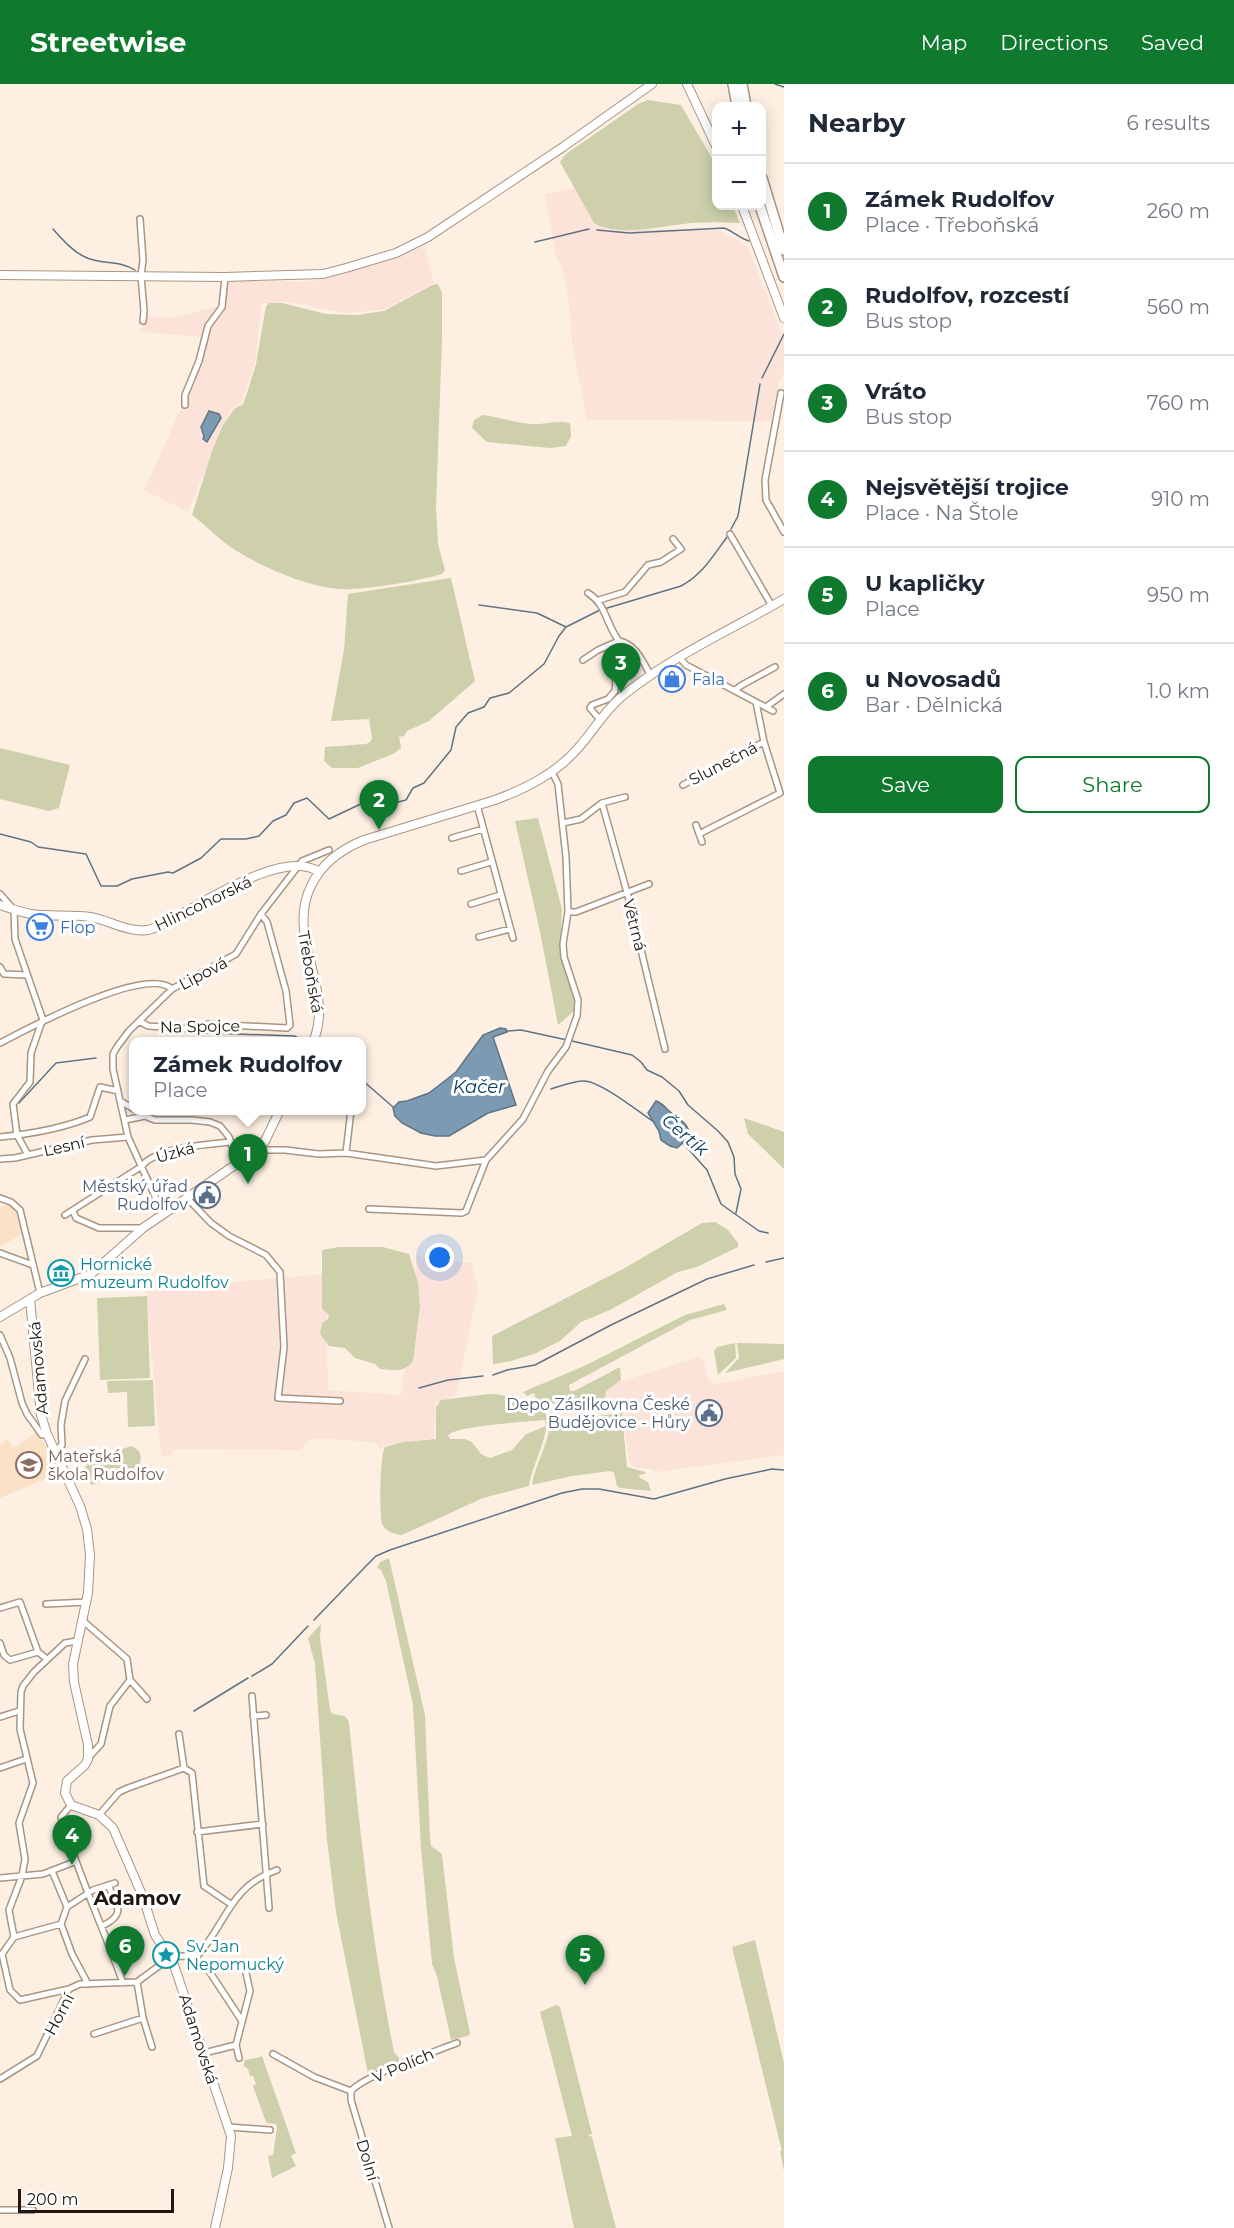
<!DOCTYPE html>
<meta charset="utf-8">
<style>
:root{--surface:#fff;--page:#f6f6f7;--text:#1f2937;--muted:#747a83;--line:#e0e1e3;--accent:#0f792d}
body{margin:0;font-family:Montserrat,sans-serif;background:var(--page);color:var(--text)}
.controls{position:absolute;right:18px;top:18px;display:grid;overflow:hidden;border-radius:12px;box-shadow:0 3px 15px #0003}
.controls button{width:54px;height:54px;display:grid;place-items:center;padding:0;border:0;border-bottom:2px solid var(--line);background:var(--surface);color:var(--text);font:30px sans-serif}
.scale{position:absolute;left:18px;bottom:15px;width:156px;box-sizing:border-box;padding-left:6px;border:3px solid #1e170f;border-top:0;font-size:16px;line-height:21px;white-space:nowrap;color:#1e170f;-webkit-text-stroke:4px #fff;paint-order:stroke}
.you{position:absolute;left:440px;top:1174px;width:21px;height:21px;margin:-15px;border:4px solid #fff;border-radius:50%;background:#1a73e8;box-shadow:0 0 0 9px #1a73e833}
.badge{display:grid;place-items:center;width:39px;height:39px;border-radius:50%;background:var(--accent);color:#fff;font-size:20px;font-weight:700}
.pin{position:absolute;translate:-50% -50px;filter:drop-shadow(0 2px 3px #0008)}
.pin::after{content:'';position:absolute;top:32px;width:21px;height:18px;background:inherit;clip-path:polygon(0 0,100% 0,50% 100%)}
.popup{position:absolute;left:129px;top:953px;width:237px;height:78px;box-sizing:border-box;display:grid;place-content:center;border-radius:12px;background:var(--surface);filter:drop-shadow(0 2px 4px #0005);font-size:20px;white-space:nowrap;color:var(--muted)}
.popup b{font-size:22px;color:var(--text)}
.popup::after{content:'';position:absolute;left:50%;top:100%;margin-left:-12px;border:12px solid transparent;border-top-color:var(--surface)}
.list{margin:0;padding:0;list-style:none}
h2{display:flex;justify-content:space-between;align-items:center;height:78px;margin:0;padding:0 24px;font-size:26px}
h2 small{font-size:20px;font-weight:400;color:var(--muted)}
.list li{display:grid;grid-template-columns:39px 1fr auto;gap:18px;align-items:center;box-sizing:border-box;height:96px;padding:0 24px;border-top:2px solid var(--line)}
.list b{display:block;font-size:22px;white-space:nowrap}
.list p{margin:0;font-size:20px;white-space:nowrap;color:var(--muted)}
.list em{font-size:20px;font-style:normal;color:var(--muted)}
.actions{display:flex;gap:12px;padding:18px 24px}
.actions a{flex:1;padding:14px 0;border:2px solid var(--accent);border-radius:12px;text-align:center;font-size:21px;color:var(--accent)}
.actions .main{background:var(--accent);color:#fff}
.map{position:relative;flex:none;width:784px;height:2144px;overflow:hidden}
header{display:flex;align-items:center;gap:36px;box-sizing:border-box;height:84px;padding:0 30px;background:var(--accent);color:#fff}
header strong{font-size:28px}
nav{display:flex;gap:33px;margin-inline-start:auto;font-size:21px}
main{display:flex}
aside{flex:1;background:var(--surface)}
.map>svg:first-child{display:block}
.industrial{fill:#fbe3d9}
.built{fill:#fbe1c5}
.green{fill:#cdd0ab;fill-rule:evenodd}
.water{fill:#7c9bb3;stroke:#607382;stroke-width:1.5}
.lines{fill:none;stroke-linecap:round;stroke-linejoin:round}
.stream{stroke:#607382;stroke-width:1.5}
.street-casing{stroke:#a99581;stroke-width:8}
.secondary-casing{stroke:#a99581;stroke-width:10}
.highway-casing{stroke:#a99581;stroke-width:12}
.street{stroke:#fff;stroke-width:5}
.secondary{stroke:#fff;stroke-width:8}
.highway{stroke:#fff;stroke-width:9}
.labels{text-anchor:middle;stroke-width:6;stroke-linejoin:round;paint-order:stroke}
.shop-label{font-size:16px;fill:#366cbe;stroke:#fff;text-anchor:start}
.street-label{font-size:16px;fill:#1e170f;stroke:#fff}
.service-label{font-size:16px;fill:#4e5e75;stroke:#fff;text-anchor:end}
.culture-label{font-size:16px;fill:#0d838f;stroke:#fff;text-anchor:start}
.education-label{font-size:16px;fill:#785e54;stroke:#fff;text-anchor:start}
.water-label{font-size:18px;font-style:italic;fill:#073e61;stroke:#fff}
.quarter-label{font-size:20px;font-weight:bold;fill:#1e170f;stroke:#fff}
</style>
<header>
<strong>Streetwise</strong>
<nav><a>Map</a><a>Directions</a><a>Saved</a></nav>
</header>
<main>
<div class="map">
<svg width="784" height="2144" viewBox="0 0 784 2144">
<rect width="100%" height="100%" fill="#fdf0e3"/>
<path class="industrial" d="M575 104 594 139 608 145 720 146 748 163 784 254V288L779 299 771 337 587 336 573 264 568 211 562 183 556 173 545 110Z
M424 160 434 199 384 226 344 229 292 218 261 219 256 274 242 318 230 327 188 428 144 406 201 280 207 253 139 248 147 233H179L225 220 226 196 308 198 337 192 383 178Z
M417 1172 472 1179 478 1205 456 1312 436 1318 434 1354 384 1361 383 1365H380L374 1358 317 1354 310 1356 301 1366 182 1365 174 1366 170 1372 161 1373 146 1206 323 1190 322 1225 327 1228V1235L322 1239 325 1257 327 1259 328 1306 401 1311 405 1284 410 1282 413 1277 418 1198 415 1190Z
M699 1273 704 1276 709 1297 716 1300 784 1287V1371L655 1388 652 1385 636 1384 630 1381 622 1329 618 1326 602 1329 601 1321H604L605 1307 616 1299Z"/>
<path class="built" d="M8 1120 17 1129 24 1149 0 1163V1123Z
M36 1348 51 1368 61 1388 0 1414V1361L7 1355 14 1364Z"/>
<path class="green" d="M648 16 681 21 716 81V122H733L740 139C724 138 708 138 692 139 665 141 618 154 594 139L560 78 566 70 638 20Z
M438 200 442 209V255L436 423 438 460 445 486 442 490C420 497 360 507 338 505 302 501 265 484 235 466 219 456 207 442 192 431L212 367 223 341 234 325 243 320 247 309 256 280 266 222 269 219H282L326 230 357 231 384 227 432 201Z
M483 331C499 333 515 339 531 340 545 341 557 336 570 339L571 352 566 362 550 364 487 358 472 344 474 336Z
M451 494 475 597 429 637 407 647 404 652 399 653 401 664 395 669 358 684H332L324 677 325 663 366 660 370 658 372 654 369 635 331 637 344 566 348 510Z
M0 664 70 681 59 724 49 727 0 715Z
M538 734 562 825 560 868 575 915 574 927 558 941 540 848 515 737Z
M744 1034 784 1048V1085L748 1050Z
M715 1138 728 1146 738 1159V1163L697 1183 678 1188 610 1226 581 1238 560 1257 534 1270 511 1277 493 1280 492 1252 623 1185 702 1139Z
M339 1163H383L409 1170 418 1198 420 1222 413 1277C405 1289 393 1286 380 1285L375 1280 355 1274 345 1264 329 1262 320 1250 322 1239 328 1235 329 1231 322 1225V1166Z
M147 1212 150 1294 100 1296 97 1214Z
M724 1220 727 1226 690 1236 569 1301 570 1307H574L620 1283 621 1296 606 1307 604 1321 570 1323 536 1316 534 1309 527 1312 523 1308 584 1282 685 1231Z
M735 1259 736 1274 718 1291 714 1267 717 1263Z
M737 1259 784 1260V1275L725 1289 739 1274Z
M153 1296 155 1342 128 1343 127 1308 108 1309 107 1297Z
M489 1310C502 1310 513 1313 526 1318 532 1320 539 1321 543 1325 556 1340 531 1382 529 1402L483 1414 402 1451C395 1451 385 1447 382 1440 379 1430 380 1370 385 1363L403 1358 436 1355V1323L441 1316ZM545 1336 546 1342 526 1350 512 1366 490 1374 481 1370 472 1358 465 1355H450L448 1351C460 1341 526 1338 545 1336Z
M622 1329 627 1383 645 1388V1390L639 1391 640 1394 648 1398 651 1407 620 1404 617 1402 614 1389 610 1387 572 1392 532 1401C536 1377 552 1354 551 1330 562 1338 584 1341 597 1339V1332Z
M131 1362C140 1365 143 1372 139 1381L143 1380 144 1383 91 1401 90 1398 92 1396C85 1392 83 1385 88 1377L81 1379 80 1378Z
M389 1474 425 1631 430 1753 431 1762 442 1770 454 1874 470 1949 468 1952 451 1956 437 1892 432 1880 421 1764 413 1621 386 1497 381 1486 377 1484 380 1478Z
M321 1540 320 1554 330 1626 332 1630 345 1632 349 1638C360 1749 372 1859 394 1968L399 1974V1977L368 1990 336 1828 327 1756 315 1580 308 1554Z
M755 1856 784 1979V2087L780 2067H782L732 1863Z
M556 1921 560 1923 592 2050 588 2051 592 2053 616 2144H574L555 2054 572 2052 540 1928Z
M262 1972 296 2069 291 2072 296 2082 272 2094 268 2072 273 2071 277 2043 276 2040 267 2039 265 2035 253 2002 256 2000 253 1992H250L248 1985 244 1982V1977C250 1973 256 1976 262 1972Z"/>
<path class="water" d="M209 327 219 330 221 334 207 358 203 355 204 352 201 343Z
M500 944 506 945 507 948 493 953 516 1021 488 1029 449 1052H435L421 1049 402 1039 395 1032 393 1024 399 1018 407 1017 429 1009 442 999 456 988 483 951Z
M656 1017C662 1019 664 1022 668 1026 680 1037 685 1035 691 1052L677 1064 670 1062 661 1056 659 1047 648 1029Z"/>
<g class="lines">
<path class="stream" d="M775 0 784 3
M53 145C63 156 72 167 85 173 101 181 120 176 135 186
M597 146 629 149 724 144C733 147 739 154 749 157
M535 158 589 145
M762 294 784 250
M731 445 738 432 760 300
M479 521 537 529 566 543
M604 525 681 502C702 491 713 472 727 453
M0 750 31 758 38 763 86 770 101 802H117L132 795 168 788 173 789 201 774 221 755H246L259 752 273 737 286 731 294 719 307 714 329 735 367 717 378 719 389 712 398 718 406 716 413 704 424 699 451 666 456 643 468 629 484 623 490 614 509 609 544 580 559 552 566 543 600 526
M507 947 521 946 567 956
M207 949 294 952 307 958
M572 957 632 971 641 978 647 986 662 993 679 1007 688 1021 718 1047 728 1058 734 1073 735 1090 741 1105 736 1129
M362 996 393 1023
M551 1005C561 1002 573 997 584 997 600 997 639 1028 654 1038
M19 1019 56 979 96 974
M682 1058 707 1086 721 1120 759 1147 768 1149
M766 1178 784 1174
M493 1291 507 1286 535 1281 611 1241 707 1195 754 1181
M419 1304 448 1296 483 1292
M314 1536 366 1482 376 1472 390 1466 562 1409 582 1405H599L654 1415 725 1395 772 1385 784 1386
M252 1592 272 1580 308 1542
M194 1627 248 1594"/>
<defs>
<path id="street" d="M140 135 143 176 141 192 144 227 143 237
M781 309 765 396 766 416 784 448
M185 321V311L199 277 208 242 222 223 225 193
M730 450 772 522
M588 509C607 521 605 539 619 557 636 560 643 578 651 592
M599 516 625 508 648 481 661 478 681 465 673 455
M680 574 686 581 773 627
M583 576 598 566 619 557
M735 606 742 601 775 583
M766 623 784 610
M600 636 590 624 592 621 608 615 615 607 616 596 613 586 619 557
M683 701 764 658
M602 719 628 812 665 965
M477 721 513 854
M563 739 581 735 602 719 625 713
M696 741 702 758
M699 750 780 709 764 658 756 618
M452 754 483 745
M461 787 491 778
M0 810 14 826 15 855 43 936
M471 820 500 811
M568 828H576L649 800
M479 853 510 845
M0 883 4 890 26 891
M139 937 148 942 190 945 208 940 287 944 290 941 286 907 267 838 261 830
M0 959C27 945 146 881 172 905
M120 1017 134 1025
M125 1036 145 1032 155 1036H192L210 1038 220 1042 229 1053 238 1080
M0 1053C30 1050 62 1045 90 1033L100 1003 118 1007
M257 1066H285L319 1070 346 1069 436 1082 486 1076
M346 1069 351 1026
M28 1071 17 1051 13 1020 30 998 31 969 42 937
M0 1075 15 1074 92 1056 128 1053
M0 1114 11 1118 20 1126 40 1209
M187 1114 211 1139 229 1152 266 1171 280 1188 284 1263 278 1314 340 1317
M369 1125 462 1129 466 1127 486 1076 523 1035 548 987 566 963 577 932 578 916 564 873 563 860 568 828 566 773 558 700 552 688
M73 1127 76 1134 99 1144H143
M163 1130 128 1053 113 985V970L117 963 129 947 172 905 236 870 261 830 302 777 329 766
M65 1131 142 1082C155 1064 209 1060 231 1058
M0 1169 33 1181
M0 1251 10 1274 22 1319 27 1330 42 1351 47 1350
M55 1367 62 1361 61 1341 65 1317 85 1275
M46 1520 87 1518
M0 1524 20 1518 38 1568 47 1575
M82 1536 127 1575 130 1596 147 1615
M0 1559 4 1571 10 1576 38 1568
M252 1612 269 1824
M253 1632 266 1631
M0 1633 19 1627
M179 1650 184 1684
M88 1674 101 1660 110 1622 130 1596
M0 1684 26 1675
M71 1721 61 1733C78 1790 103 1843 123 1899
M99 1731 119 1708 128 1704 184 1684 192 1689 204 1802 232 1821
M197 1748 263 1740
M0 1794 43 1790 74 1778
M67 1823 93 1806 115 1799
M61 1840 72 1870 88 1900
M102 1842C127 1830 117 1822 108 1801
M14 1853 61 1840 67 1823 52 1787
M187 1873 209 1887 242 1937
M137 1898 143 1934 152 1963
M69 1905 20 1916 10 1906 2 1870 14 1853 9 1826 22 1792 25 1775 19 1739 33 1699 20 1645 21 1608 23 1602 34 1588 65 1559 77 1557
M94 1950 143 1934
M204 1969 236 1961
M273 1970 314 1993 351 2007
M239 1974 236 1961 250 1907 246 1889
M0 1995 37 1972 69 1905 80 1900 137 1898 171 1873 198 1871C228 1837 229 1803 277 1786
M351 2007V2016L389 2144
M351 2007C365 1991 434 1968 457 1959
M229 2043 270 2046
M0 2126H33"/>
<path id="secondary" d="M687 0 716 62
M742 122 784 234
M0 191 225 193 323 190 346 184 396 169 428 153 563 63 652 0
M0 821C10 824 20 828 31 830 50 833 70 830 90 833 109 836 128 849 148 846 161 843 173 835 185 828 216 811 287 766 319 788
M313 958C336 905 284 853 312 800 323 778 342 765 364 756L495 716C527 704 557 689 579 663 593 647 604 628 620 614 666 575 731 546 784 515
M30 1215 41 1331 47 1350 80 1422 87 1445 90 1471 88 1509 73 1580 74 1598 88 1661V1675L85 1681 67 1697 65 1709 71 1721 99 1731 113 1744 143 1813 155 1851 173 1878 231 2052 228 2084 215 2144
M0 1233 40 1209 91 1190 143 1144 257 1066 265 1057 280 1026"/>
<path id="highway" d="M733 0 737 22
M742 0 746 22
M762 94 784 166
M760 122 784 193"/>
</defs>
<use href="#street" class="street-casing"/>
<use href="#secondary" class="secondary-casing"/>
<use href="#highway" class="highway-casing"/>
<use href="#street" class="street"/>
<use href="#secondary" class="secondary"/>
<use href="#highway" class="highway"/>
</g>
<defs>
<symbol id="shop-ring" viewBox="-11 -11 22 22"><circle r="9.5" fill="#fff" stroke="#3f7fe0" stroke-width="1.5"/><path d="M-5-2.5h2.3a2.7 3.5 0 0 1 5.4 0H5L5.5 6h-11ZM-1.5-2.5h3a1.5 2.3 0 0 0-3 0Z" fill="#3f7fe0"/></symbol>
<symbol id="supermarket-ring" viewBox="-11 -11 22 22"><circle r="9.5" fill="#fff" stroke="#3f7fe0" stroke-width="1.5"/><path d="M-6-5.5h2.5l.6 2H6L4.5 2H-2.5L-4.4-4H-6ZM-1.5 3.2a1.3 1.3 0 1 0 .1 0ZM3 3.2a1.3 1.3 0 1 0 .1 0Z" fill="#3f7fe0"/></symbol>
<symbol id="civic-ring" viewBox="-11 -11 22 22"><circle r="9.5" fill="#fff" stroke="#5c6f8a" stroke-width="1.5"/><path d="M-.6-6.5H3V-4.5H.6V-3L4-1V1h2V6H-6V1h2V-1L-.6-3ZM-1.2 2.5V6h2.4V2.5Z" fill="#5c6f8a"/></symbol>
<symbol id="museum-ring" viewBox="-11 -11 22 22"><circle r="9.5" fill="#fff" stroke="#0f9aa8" stroke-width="1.5"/><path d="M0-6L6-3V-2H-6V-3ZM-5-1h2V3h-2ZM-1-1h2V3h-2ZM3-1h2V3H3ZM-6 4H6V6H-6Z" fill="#0f9aa8"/></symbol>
<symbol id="school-ring" viewBox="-11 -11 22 22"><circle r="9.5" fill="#fff" stroke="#8d6e63" stroke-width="1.5"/><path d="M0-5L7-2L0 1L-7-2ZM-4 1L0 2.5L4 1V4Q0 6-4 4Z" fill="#8d6e63"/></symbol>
<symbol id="sight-ring" viewBox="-11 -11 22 22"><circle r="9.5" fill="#fff" stroke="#0f9aa8" stroke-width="1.5"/><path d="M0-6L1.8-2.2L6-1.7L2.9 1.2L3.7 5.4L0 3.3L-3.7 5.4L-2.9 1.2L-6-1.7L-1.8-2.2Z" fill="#0f9aa8"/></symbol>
</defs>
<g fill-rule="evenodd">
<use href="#shop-ring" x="657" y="580" width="30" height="30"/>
<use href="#supermarket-ring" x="25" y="828" width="30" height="30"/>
<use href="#civic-ring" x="192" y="1096" width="30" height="30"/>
<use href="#museum-ring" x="46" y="1174" width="30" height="30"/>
<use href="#civic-ring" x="694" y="1314" width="30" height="30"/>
<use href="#school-ring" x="14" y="1366" width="30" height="30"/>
<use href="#sight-ring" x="151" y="1856" width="30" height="30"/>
</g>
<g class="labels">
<g class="shop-label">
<text x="692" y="601">Fala</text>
<text x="60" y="849">Flop</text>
</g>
<g class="street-label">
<text transform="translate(723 679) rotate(-28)" y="6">Slunečná</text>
<text transform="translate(203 819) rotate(-26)" y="6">Hlincohorská</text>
<text transform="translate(635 841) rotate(76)" y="6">Větrná</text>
<text transform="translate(311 888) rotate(80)" y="6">Třeboňská</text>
<text transform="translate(203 889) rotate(-28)" y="6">Lipová</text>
<text transform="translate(200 942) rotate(-1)" y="6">Na Spojce</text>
<text transform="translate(64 1062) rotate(-13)" y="6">Lesní</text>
<text transform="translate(175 1068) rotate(-15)" y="6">Úzká</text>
<text transform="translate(38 1284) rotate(-95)" y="6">Adamovská</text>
<text transform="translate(59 1930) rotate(-62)" y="6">Horní</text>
<text transform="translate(199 1955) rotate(72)" y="6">Adamovská</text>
<text transform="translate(403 1981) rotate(-23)" y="6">V Polích</text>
<text transform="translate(368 2076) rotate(73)" y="6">Dolní</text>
</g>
<g class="service-label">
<text x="188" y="1108">Městský úřad<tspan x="188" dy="18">Rudolfov</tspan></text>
<text x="690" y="1326">Depo Zásilkovna České<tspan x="690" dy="18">Budějovice - Hůry</tspan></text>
</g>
<g class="culture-label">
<text x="80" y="1186">Hornické<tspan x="80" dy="18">muzeum Rudolfov</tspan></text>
<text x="186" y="1868">Sv. Jan<tspan x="186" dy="18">Nepomucký</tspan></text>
</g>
<g class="education-label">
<text x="48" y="1378">Mateřská<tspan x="48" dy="18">škola Rudolfov</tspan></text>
</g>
<g class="water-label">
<text x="479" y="1009">Kačer</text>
<text transform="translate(685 1051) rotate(40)" y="6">Čertík</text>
</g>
<g class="quarter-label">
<text x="137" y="1821">Adamov</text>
</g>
</g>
</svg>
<div class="controls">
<button>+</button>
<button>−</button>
</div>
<div class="scale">200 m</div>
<div class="you"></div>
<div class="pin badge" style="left:248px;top:1100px">1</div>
<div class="popup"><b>Zámek Rudolfov</b>Place</div>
<div class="pin badge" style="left:379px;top:746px">2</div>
<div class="pin badge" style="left:621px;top:609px">3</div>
<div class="pin badge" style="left:72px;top:1781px">4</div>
<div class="pin badge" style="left:585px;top:1901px">5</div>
<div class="pin badge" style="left:125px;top:1892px">6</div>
</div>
<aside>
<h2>Nearby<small>6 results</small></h2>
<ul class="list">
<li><span class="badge">1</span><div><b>Zámek Rudolfov</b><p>Place · Třeboňská</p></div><em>260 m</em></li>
<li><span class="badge">2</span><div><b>Rudolfov, rozcestí</b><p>Bus stop</p></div><em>560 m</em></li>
<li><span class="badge">3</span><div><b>Vráto</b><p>Bus stop</p></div><em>760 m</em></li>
<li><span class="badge">4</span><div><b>Nejsvětější trojice</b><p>Place · Na Štole</p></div><em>910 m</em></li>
<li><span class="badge">5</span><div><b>U kapličky</b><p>Place</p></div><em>950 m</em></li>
<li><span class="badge">6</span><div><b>u Novosadů</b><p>Bar · Dělnická</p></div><em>1.0 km</em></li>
</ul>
<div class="actions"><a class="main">Save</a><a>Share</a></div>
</aside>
</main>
